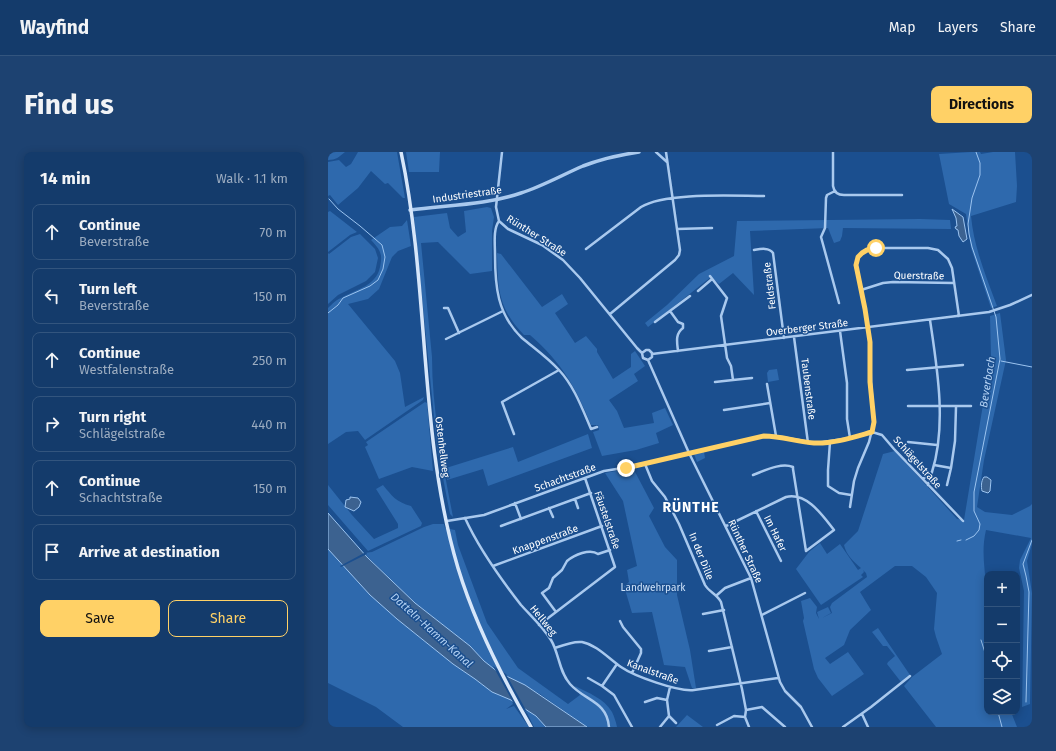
<!DOCTYPE html>
<meta charset="utf-8">
<style>
:root{--surface:#143b6b;--page:#1d4271;--text:#f1f3f6;--muted:#9dadc1;--line:#33557e;--accent:#ffd166}
body{margin:0;font-family:"Fira Sans",sans-serif;background:var(--page);color:var(--text)}
.controls{position:absolute;right:12px;bottom:12px;display:grid;overflow:hidden;border-radius:8px;box-shadow:0 2px 10px #0003}
.controls button{width:36px;height:36px;display:grid;place-items:center;padding:0;border:0;border-bottom:1px solid var(--line);background:var(--surface);color:var(--text);font:20px sans-serif}
.stop{position:absolute;width:12px;height:12px;margin:-9px;border:3px solid #ffd166;border-radius:50%;background:#fff}
.stop.end{background:#ffd166;border-color:#fff;box-shadow:0 1px 4px #0008}
.list{margin:0;padding:0;list-style:none}
h2{display:flex;justify-content:space-between;align-items:center;height:52px;margin:0;padding:0 16px;font-size:17px}
h2 small{font-size:13px;font-weight:400;color:var(--muted)}
.list li{display:grid;grid-template-columns:26px 1fr auto;gap:12px;align-items:center;box-sizing:border-box;height:56px;margin:0 8px 8px;padding:0 8px;border:1px solid var(--line);border-radius:8px}
.list b{display:block;font-size:15px;white-space:nowrap}
.list p{margin:0;font-size:13px;white-space:nowrap;color:var(--muted)}
.list em{font-size:13px;font-style:normal;color:var(--muted)}
.actions{display:flex;gap:8px;padding:12px 16px}
.actions a{flex:1;padding:9px 0;border:1px solid var(--accent);border-radius:8px;text-align:center;font-size:14px;color:var(--accent)}
.actions .main{background:var(--accent);color:#111}
.icon{flex:none;width:22px;height:22px;fill:none;stroke:currentColor;stroke-width:2;stroke-linecap:round;stroke-linejoin:round}
.map{position:relative;flex:none;width:704px;height:575px;overflow:hidden;border-radius:8px}
header{display:flex;align-items:center;gap:24px;box-sizing:border-box;height:56px;padding:0 20px;background:var(--surface);border-bottom:1px solid var(--line)}
header strong{font-size:19px}
nav{display:flex;gap:22px;margin-inline-start:auto;font-size:14px}
.intro{display:flex;align-items:center;justify-content:space-between;box-sizing:border-box;height:96px;padding:0 24px}
h1{margin:0;font-size:28px}
.button{padding:10px 18px;border-radius:8px;background:var(--accent);color:#111;font-size:14px;font-weight:700}
main{display:flex;gap:24px;padding:0 24px}
aside{flex:1;background:var(--surface);border-radius:8px;box-shadow:0 2px 10px #0003}
.map>svg:first-child{display:block}
.green{fill:#2e69ad}
.water{fill:#3c6290;stroke:#9cc4f0}
.pier{fill:#1b4f8f}
.lines{fill:none;stroke-linecap:round;stroke-linejoin:round}
.stream{stroke:#9cc4f0;stroke-width:1}
.minor{stroke:#a9c9ee;stroke-width:2.5}
.tertiary{stroke:#a9c9ee;stroke-width:3.5}
.secondary{stroke:#d6e6fa;stroke-width:3.5}
.route{stroke:#ffd166;stroke-width:5}
.labels{text-anchor:middle;stroke-width:3;stroke-linejoin:round;paint-order:stroke}
.street-label{font-size:10px;fill:#fff;stroke:#1b4f8f}
.park-label{font-size:10px;fill:#cfe3fa;stroke:#1b4f8f}
.water-label{font-size:11px;font-style:italic;fill:#b5d3f5;stroke:#1b4f8f}
.district-label{font-size:14px;font-weight:bold;letter-spacing:1px;fill:#fff;stroke:#1b4f8f}
</style>
<header>
<strong>Wayfind</strong>
<nav><a>Map</a><a>Layers</a><a>Share</a></nav>
</header>
<div class="intro"><h1>Find us</h1><a class="button">Directions</a></div>
<main>
<aside>
<h2>14 min<small>Walk · 1.1 km</small></h2>
<ul class="list">
<li><svg class="icon" aria-label="ahead" viewBox="0 0 24 24"><path d="M12 20V5M6 11l6-6 6 6"/></svg><div><b>Continue</b><p>Beverstraße</p></div><em>70 m</em></li>
<li><svg class="icon" aria-label="left" viewBox="0 0 24 24"><path d="M17 20v-9H6M10 6l-5 5 5 5"/></svg><div><b>Turn left</b><p>Beverstraße</p></div><em>150 m</em></li>
<li><svg class="icon" aria-label="ahead" viewBox="0 0 24 24"><path d="M12 20V5M6 11l6-6 6 6"/></svg><div><b>Continue</b><p>Westfalenstraße</p></div><em>250 m</em></li>
<li><svg class="icon" aria-label="right" viewBox="0 0 24 24"><path d="M7 20v-9h11M14 6l5 5-5 5"/></svg><div><b>Turn right</b><p>Schlägelstraße</p></div><em>440 m</em></li>
<li><svg class="icon" aria-label="ahead" viewBox="0 0 24 24"><path d="M12 20V5M6 11l6-6 6 6"/></svg><div><b>Continue</b><p>Schachtstraße</p></div><em>150 m</em></li>
<li><svg class="icon" aria-label="arrive" viewBox="0 0 24 24"><path d="M6 21V4h12l-3 4 3 4H6"/></svg><div><b>Arrive at destination</b></div></li>
</ul>
<div class="actions"><a class="main">Save</a><a>Share</a></div>
</aside>
<div class="map">
<svg width="704" height="575" viewBox="0 0 704 575">
<rect width="100%" height="100%" fill="#1b4f8f"/>
<path class="green" d="M0 0H17C11 5 8 8 0 8Z
M30 0H69L77 46H75L60 31 57 32 43 19 30 36 10 53 2 43 0 44V10L11 8 18 15 23 12Z
M78 0H112L111 20H81Z
M643 0H652L653 2 665 0H687L689 34 688 50 643 64C646 96 658 124 669 154L663 156 643 96 638 62 621 52 611 2Z
M159 55 163 56 166 65 164 79V119L142 122 110 90 93 91 104 205C104 258 115 313 125 365L122 362 109 295 86 65 119 61 122 76 130 85 138 80 136 59Z
M2 59 29 80 22 83 0 100V60Z
M592 67 622 68 623 77 515 76 514 84 512 89 506 91 500 76 422 79 426 143 405 121 391 132 383 125 320 175 317 171 339 153 371 122 406 104 409 69Z
M79 68 83 94 70 99 64 105 51 137 40 147 20 152 67 209 72 221 77 255 96 245 95 248 37 288 30 279 18 280 0 292V156C4 152 9 147 15 145 29 137 48 134 52 115 55 101 52 98 43 88L62 75 74 74Z
M32 82 47 97 50 106 47 120 38 129 10 143 0 152V101L1 102 23 85Z
M169 101 173 102 214 155 234 142 240 152 227 161 247 191 258 184 269 197V200L285 227 303 215V202L307 199 317 214 306 222 310 229 281 248 289 259 296 276 326 271 324 261 337 256 345 273 328 281 331 291 308 298 274 304 265 280 271 278 270 273H263C248 235 233 210 202 183H196C170 156 170 137 169 101Z
M672 161 678 208 656 308 649 355 657 360 684 363 702 354 704 352V392L699 409 704 441 702 552 694 555 696 439 691 416 692 408 703 386 658 378C653 399 657 415 658 436 659 478 659 519 659 560H683L689 575H608L576 534 584 525 614 502 608 485 606 477 609 441 598 425 584 414H567L532 440 543 458 522 478 516 493 497 506 502 512 520 500 536 522 504 544 490 526 486 517 475 469 476 466 473 449 482 446 489 455 488 461 491 467 489 460 500 455 503 461 494 466 504 461 502 455 504 451 539 425 538 421 535 418 536 420 533 423 535 425 493 453 468 417 481 400 492 391 499 402 512 392 530 418 533 416C526 410 518 403 516 393L530 379 555 302 567 299 629 367 636 368 663 204 662 164Z
M449 217 451 228 440 230 439 221 441 218Z
M97 250 99 251 105 319 84 315 51 327 37 295 40 293 38 290Z
M260 282 264 296 160 334 155 317 119 328 118 316 185 295 190 310Z
M376 300 377 306 369 310 366 302Z
M305 316 326 356 321 364 337 395 349 408V443L362 498 368 536H364L357 515 336 513 324 460 304 461 296 434 301 430 299 418 309 414 295 349 277 321Z
M0 333 24 363 46 387 70 376V372L48 337 55 333C64 344 68 350 83 354L94 371 93 374 40 399 0 353Z
M105 372H116L117 376 127 378 130 393 159 471 190 516 240 552 252 543 247 534C260 541 276 546 284 560 286 564 288 570 289 575H259L212 542 170 520 156 509 142 494 87 451 36 401 44 400 96 375Z
M0 397 42 443 69 467 125 512 147 527 164 540 183 548 208 564 218 575H206L199 561 184 549 185 552 178 557 186 554 201 575H75L48 555 0 531Z
M550 476 582 523 573 530 559 512 560 510 567 504 559 494H555L544 480Z
M359 563 375 575H348Z"/>
<path class="water" d="M624 57 635 65 639 87 635 90 631 84 630 78 628 77 627 75 629 74 628 66Z
M656 325H659L663 328 662 339 660 341 654 339C653 335 653 329 656 325Z
M22 345 30 346 33 350 31 355 26 359 17 355 18 348 22 347Z
M0 361 39 405 87 451 142 494 156 509 170 520 197 533 259 575H218L208 564 183 548 164 540 147 527 125 512 69 467 42 443 0 397Z"/>
<path class="pier" d="M38 400 39 402 13 415 12 414Z
M165 514 178 522 199 560 186 552Z"/>
<g class="lines">
<path class="stream" d="M0 161 10 153 15 146 42 134 50 128 55 117 57 105 54 93 32 74 10 57 1 47
M673 209 704 215
M638 388 646 384 651 378 652 372 646 359V340L672 207 668 165 644 95 641 82 640 72 644 46 652 23V11L648 0
M629 389 633 388
M653 488 659 507
M698 550 701 440 698 424 695 412 704 388
M670 560 674 575"/>
<path class="minor" d="M174 0 168 55 171 69 180 77 214 93 235 108 252 126 309 196 314 201 315 206 320 208 324 205V201L321 198H318L314 201
M328 0 339 10
M505 0V34C506 40 510 43 516 43H574
M507 39 499 43 498 46 497 76 493 85 511 151
M171 69C165 77 167 92 167 102 167 134 169 162 194 186 206 196 220 206 231 218 246 234 254 256 263 277L269 275
M349 77 384 76
M258 97 313 55C337 40 406 44 436 44
M426 98C432 97 441 95 445 101L456 186
M382 124 399 146 393 164 399 206 403 214 405 228 387 230
M533 138 555 131 565 130 626 131
M370 139 384 127
M116 156H120L131 181
M342 159 350 170 355 172V176C347 182 349 190 350 199
M282 162 347 108 351 103 352 98 338 0
M602 168C609 215 619 273 604 320
M327 170 362 144
M512 179 519 231V267L522 286
M466 185 480 291
M118 187 175 159
M324 202 661 160 682 153 704 143
M320 208 361 301 423 426 452 530 457 539 473 555 484 575
M579 218 635 213
M405 228 424 226
M439 232 448 284
M580 254H643
M396 258 442 251
M186 282 174 250 231 218
M502 290 500 318V334L511 341 523 343
M580 290 609 293
M317 312 324 329 337 345 351 372 377 433C381 440 389 442 393 450L414 537 418 558 417 565 421 575
M606 313 623 316 627 289 628 255
M595 327 604 320 600 333
M619 333 623 316
M247 347 250 356
M187 351 193 367
M522 355 526 329 530 316 541 290 546 270 543 230 542 190 537 157 528 116 530 105 539 98 548 96H600L610 98 620 107 624 116 631 164
M221 356 225 365
M428 359 453 409
M137 366C151 397 172 426 193 453 203 464 215 475 223 488 231 501 231 520 242 532 257 549 279 549 281 575
M119 369 156 363 276 319 307 314 436 284H448L488 291 522 286 544 280 554 283 566 297 635 369
M173 374 263 341
M398 374 458 345C479 340 495 364 506 378L478 399 465 317V315C453 310 436 319 425 323
M165 414 274 374
M389 443 397 436 423 426
M228 460 214 441 221 436 225 426 234 418 239 409C246 403 262 396 270 402L282 398
M375 462 396 458
M434 463 477 441
M292 469 295 475 313 497V501L304 521
M211 473 287 415 257 326
M227 496C235 493 245 489 254 490 269 493 280 506 293 515 306 524 350 540 366 538L450 526
M381 499 404 495
M260 526 274 534 289 512
M274 534 286 543 304 575
M317 550 329 546 339 548
M418 558 434 555 457 575
M534 562 540 575
M341 564 348 571
M389 573 406 564 417 565
M332 575 341 564 339 548 342 535
M515 575 543 555 582 524"/>
<path class="tertiary" d="M82 58C120 53 158 53 193 41 215 34 234 23 255 14 273 7 291 3 311 0"/>
<path class="secondary" d="M73 0C102 137 90 282 130 416 147 472 174 525 203 575"/>
</g>
<g class="lines">
<path class="route" d="M298 316 436 284C454 284 469 290 486 291 505 292 526 285 544 280L546 270 542 230V190L537 157 528 113 530 105 534 101 539 98 548 96"/>
</g>
<g class="labels">
<g class="street-label">
<text transform="translate(139 42) rotate(-8)" y="4">Industriestraße</text>
<text transform="translate(209 83) rotate(32)" y="4">Rünther Straße</text>
<text transform="translate(591 123) rotate(1)" y="4">Querstraße</text>
<text transform="translate(441 134) rotate(-97)" y="4">Feldstraße</text>
<text transform="translate(479 175) rotate(-7)" y="4">Overberger Straße</text>
<text transform="translate(481 237) rotate(83)" y="4">Taubenstraße</text>
<text transform="translate(115 295) rotate(83)" y="4">Ostenhellweg</text>
<text transform="translate(590 310) rotate(48)" y="4">Schlägelstraße</text>
<text transform="translate(237 325) rotate(-20)" y="4">Schachtstraße</text>
<text transform="translate(280 368) rotate(71)" y="4">Fäustelstraße</text>
<text transform="translate(448 381) rotate(64)" y="4">Im Hafer</text>
<text transform="translate(217 387) rotate(-20)" y="4">Knappenstraße</text>
<text transform="translate(418 399) rotate(65)" y="4">Rünther Straße</text>
<text transform="translate(374 404) rotate(68)" y="4">In der Dille</text>
<text transform="translate(216 468) rotate(51)" y="4">Hellweg</text>
<text transform="translate(325 519) rotate(20)" y="4">Kanalstraße</text>
</g>
<g class="park-label">
<text x="325" y="439">Landwehrpark</text>
</g>
<g class="water-label">
<text transform="translate(659 230) rotate(-81)" y="4">Beverbach</text>
<text transform="translate(104 478) rotate(42)" y="4">Datteln-Hamm-Kanal</text>
</g>
<g class="district-label">
<text x="363" y="360">RÜNTHE</text>
</g>
</g>
</svg>
<div class="controls">
<button>+</button>
<button>−</button>
<button><svg class="icon" aria-label="locate" viewBox="0 0 24 24"><circle cx="12" cy="12" r="6"/><path d="M12 2v4M12 18v4M2 12h4M18 12h4"/></svg></button>
<button><svg class="icon" aria-label="layers" viewBox="0 0 24 24"><path d="M12 4l9 5-9 5-9-5zM3 14l9 5 9-5"/></svg></button>
</div>
<div class="stop" style="left:548px;top:96px"></div>
<div class="stop end" style="left:298px;top:316px"></div>
</div>
</main>
